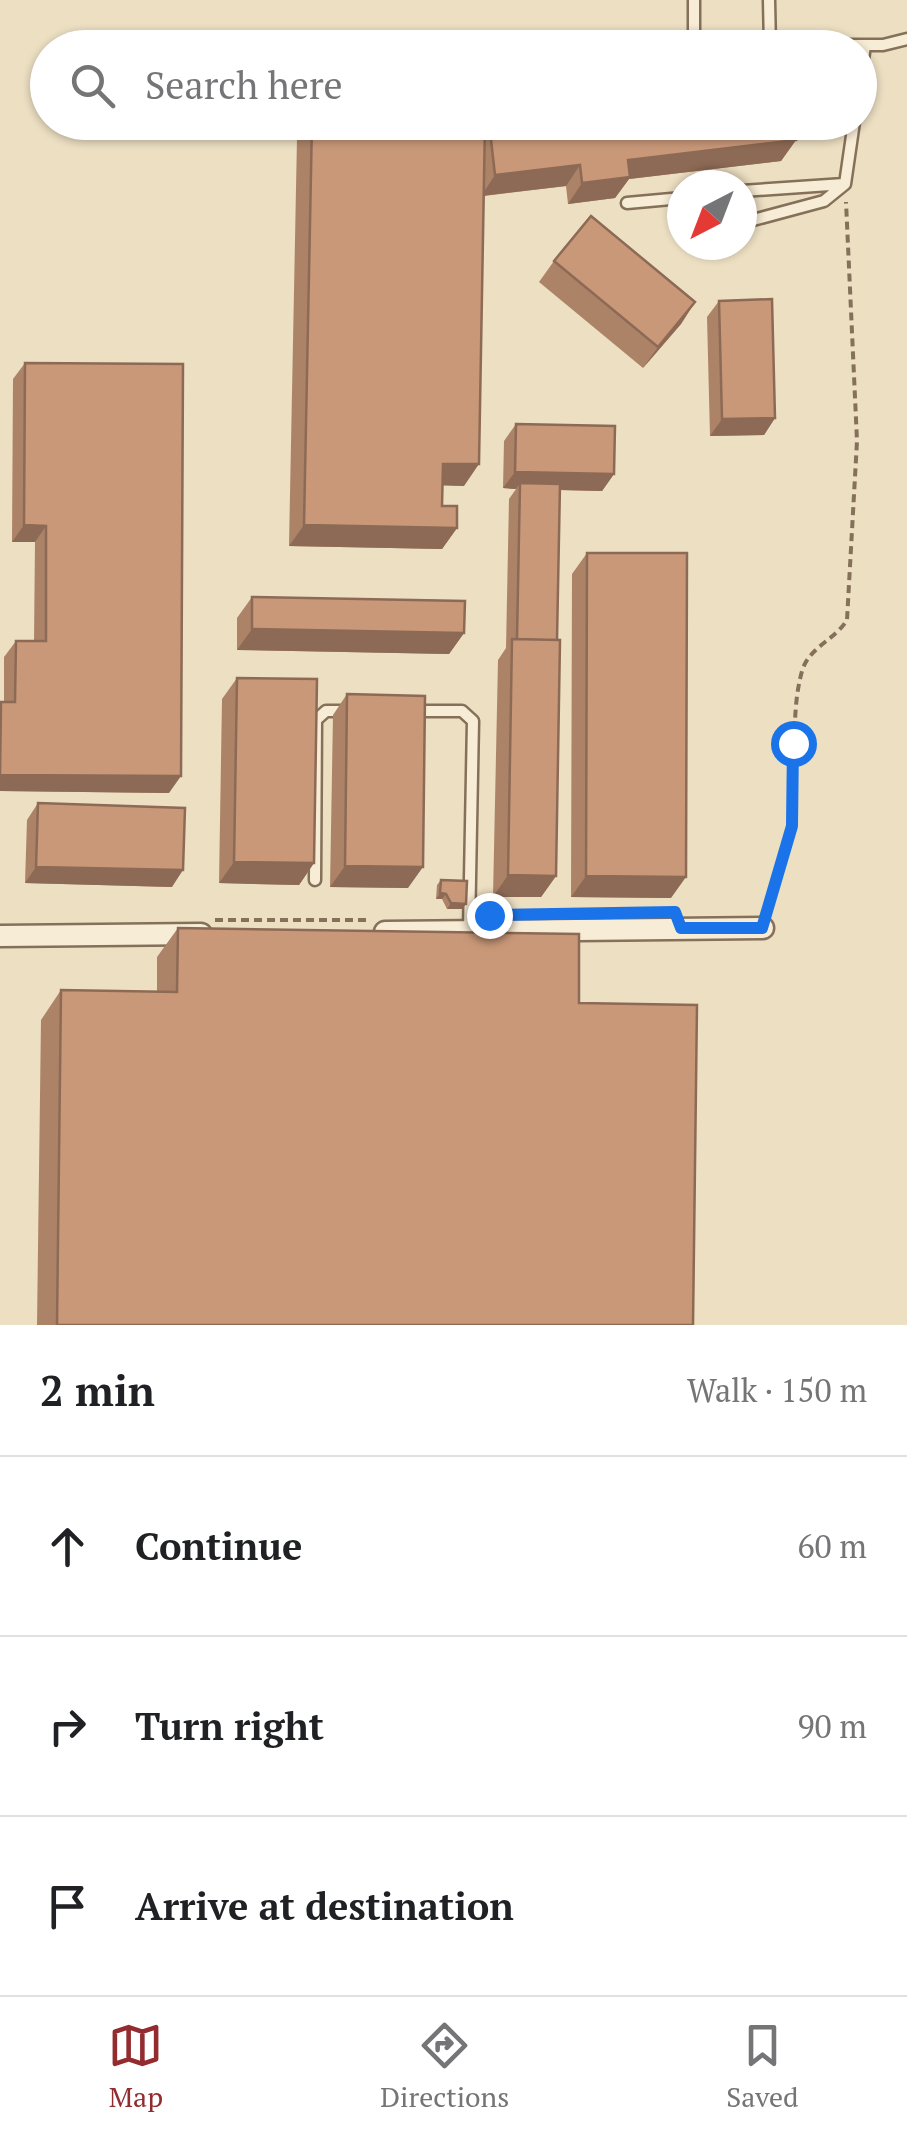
<!DOCTYPE html>
<meta charset="utf-8">
<style>
:root{--surface:#fff;--page:#f2f2f2;--text:#202124;--muted:#757577;--line:#e0e0e0;--accent:#922c2f}
body{margin:0;font-family:"PT Serif",serif;background:var(--page);color:var(--text)}
.compass{position:absolute;left:667px;top:170px;width:90px;height:90px;border-radius:50%;background:var(--surface);box-shadow:0 2px 8px #0004;rotate:222deg}
.stop{position:absolute;width:30px;height:30px;margin:-22px;border:8px solid #1a73e8;border-radius:50%;background:#fff}
.stop.end{background:#1a73e8;border-color:#fff;box-shadow:0 2px 10px #0008}
.list{margin:0;padding:0;list-style:none}
h2{display:flex;justify-content:space-between;align-items:center;height:130px;margin:0;padding:0 40px;font-size:42px}
h2 small{font-size:32px;font-weight:400;color:var(--muted)}
.list li{display:grid;grid-template-columns:65px 1fr auto;gap:30px;align-items:center;box-sizing:border-box;height:180px;padding:0 40px;border-top:2px solid var(--line)}
.list b{display:block;font-size:38px;white-space:nowrap}
.list em{font-size:32px;font-style:normal;color:var(--muted)}
.icon{flex:none;width:55px;height:55px;fill:none;stroke:currentColor;stroke-width:2;stroke-linecap:round;stroke-linejoin:round}
.map{position:relative;flex:none;width:907px;height:1325px;overflow:hidden}
.search{position:absolute;background:var(--surface);box-shadow:0 2px 8px #0004;left:30px;right:30px;top:30px;height:110px;display:flex;align-items:center;gap:25px;box-sizing:border-box;padding:0 35px;border-radius:55px;color:var(--muted);font-size:38px}
.sheet{height:670px;background:var(--surface)}
nav{display:flex;justify-content:space-around;align-items:center;box-sizing:border-box;height:140px;border-top:2px solid var(--line);background:var(--surface);font-size:28px;color:var(--muted)}
nav a{display:grid;justify-items:center;gap:5px}
nav .on{color:var(--accent)}
.map>svg:first-child{display:block}
.lines{fill:none;stroke-linecap:round;stroke-linejoin:round}
.service-casing{stroke:#85705a;stroke-width:15}
.minor-casing{stroke:#85705a;stroke-width:25}
.path{stroke:#85705a;stroke-width:4;stroke-dasharray:8 5;stroke-linecap:butt}
.service{stroke:#f7ecd5;stroke-width:10}
.minor{stroke:#f7ecd5;stroke-width:20}
.wall{fill:#ad8368}
.shaded-wall{fill:#8d6a55}
.building{fill:#c99879;stroke:#8d6a55;stroke-width:2.5}
.route{stroke:#1a73e8;stroke-width:12}
</style>
<div class="map">
<svg width="907" height="1325" viewBox="0 0 907 1325">
<rect width="100%" height="100%" fill="#ecdfc2"/>
<g class="lines">
<defs>
<path id="service" d="M694 0V45H883L907 39
M769 0 770 47
M860 82 865 45
M742 191 844 184
M627 203 682 198
M742 223 824 201 845 184 854 122
M414 711H462L473 721 469 931
M315 880 316 720 326 711H347"/>
<path id="minor" d="M385 932 763 928
M0 936 201 934"/>
</defs>
<use href="#service" class="service-casing"/>
<use href="#minor" class="minor-casing"/>
<path class="path" d="M768 909C776 882 787 854 792 826 800 776 788 722 802 671 809 647 835 640 847 620L857 441 846 202
M215 920H370"/>
<use href="#service" class="service"/>
<use href="#minor" class="minor"/>
</g>
<path class="wall" d="M308 122H485V138L490 131 796 140 781 161 629 179 615 198 568 204 566 186 484 196 464 486 442 485V506L457 528 442 549 289 546 297 138Z
M554 261 695 302 681 324 643 368 539 282Z
M719 301 775 418 764 435 710 436 707 317Z
M25 363 169 793 0 791V703L4 702V657L16 641H34L35 542H12L13 379Z
M516 424 614 474 602 491 560 490 557 640 556 876 541 897H493L498 660 506 648 509 499 516 489 503 488 504 441Z
M587 553 671 898 571 897 572 574Z
M252 597 464 633 449 654 237 650V618Z
M237 678 314 863 299 885 219 883 222 699Z
M347 694 408 888 330 887 333 715Z
M38 803 172 887 25 883 27 820Z
M441 880 466 904 462 909H447L442 899H436L437 885Z
M178 928 579 1003 693 1325H37L41 1020 61 990 157 992V957Z"/>
<path class="shaded-wall" d="M796 140 781 161 629 179 615 198 568 204 582 183 628 160Z
M580 165 566 186 481 196 495 175Z
M695 302 681 324 643 368 658 347Z
M775 418 764 435 710 436 722 419Z
M443 464H479L464 486 428 485Z
M515 472 614 474 602 491 520 489V483L516 489 503 488Z
M24 525 46 526 35 542H12Z
M304 525 457 528 442 549 289 546Z
M252 629 464 633 449 654 237 650Z
M0 775 181 776 169 793 0 791Z
M234 862 314 863 299 885 219 883Z
M345 866 423 867 408 888 330 887Z
M36 867 183 870 172 887 25 883Z
M508 875 556 876 541 897H493Z
M586 876 686 877 671 898 571 897Z
M440 893 446 894 442 899H436Z
M451 903 466 904 462 909H447Z"/>
<path class="building" d="M312 122H485L479 464H443L442 506H457V528L304 525Z
M563 122H793L796 140 628 160 630 177 582 183 580 165 495 175 490 131Z
M591 216 695 302 658 347 554 261Z
M772 299 775 418 722 419 719 301Z
M25 363 183 364 181 776 0 775 1 702H15L16 641H46V526L24 525Z
M516 424 615 426 614 474 515 472Z
M520 483 560 484 557 640 517 639Z
M587 553H687L686 877 586 876Z
M252 597 465 601 464 633 252 629Z
M512 639 560 640 556 876 508 875Z
M237 678 317 679 314 863 234 862Z
M347 694 425 696 423 867 345 866Z
M38 803 185 808 183 870 36 867Z
M441 880 467 881 466 904 451 903 446 894 440 893Z
M178 928 579 934V1003L697 1005 693 1325H57L61 990 177 992Z"/>
<g class="lines">
<path class="route" d="M489 915 675 912 681 928H762L792 826 793 743"/>
</g>
</svg>
<svg class="compass" viewBox="-18 -18 36 36"><path d="M0-13l5 13h-10z" fill="#e53935"/><path d="M0 13l5-13h-10z" fill="#757577"/></svg>
<div class="stop" style="left:793px;top:743px"></div>
<div class="stop end" style="left:489px;top:915px"></div>
<div class="search"><svg class="icon" aria-label="search" viewBox="0 0 24 24"><circle cx="10" cy="10" r="6"/><path d="M15 15l6 6"/></svg>Search here</div>
</div>
<section class="sheet">
<h2>2 min<small>Walk · 150 m</small></h2>
<ul class="list">
<li><svg class="icon" aria-label="ahead" viewBox="0 0 24 24"><path d="M12 20V5M6 11l6-6 6 6"/></svg><div><b>Continue</b></div><em>60 m</em></li>
<li><svg class="icon" aria-label="right" viewBox="0 0 24 24"><path d="M7 20v-9h11M14 6l5 5-5 5"/></svg><div><b>Turn right</b></div><em>90 m</em></li>
<li><svg class="icon" aria-label="arrive" viewBox="0 0 24 24"><path d="M6 21V4h12l-3 4 3 4H6"/></svg><div><b>Arrive at destination</b></div></li>
</ul>
</section>
<nav>
<a class="on"><svg class="icon" aria-label="map" viewBox="0 0 24 24"><path d="M3 6l6-2 6 2 6-2v14l-6 2-6-2-6 2zM9 4v14M15 6v14"/></svg>Map</a>
<a><svg class="icon" aria-label="directions" viewBox="0 0 24 24"><path d="M12 3l9 9-9 9-9-9zM9 14v-3h6M13 9l2 2-2 2"/></svg>Directions</a>
<a><svg class="icon" aria-label="saved" viewBox="0 0 24 24"><path d="M7 4h10v16l-5-4-5 4z"/></svg>Saved</a>
</nav>
